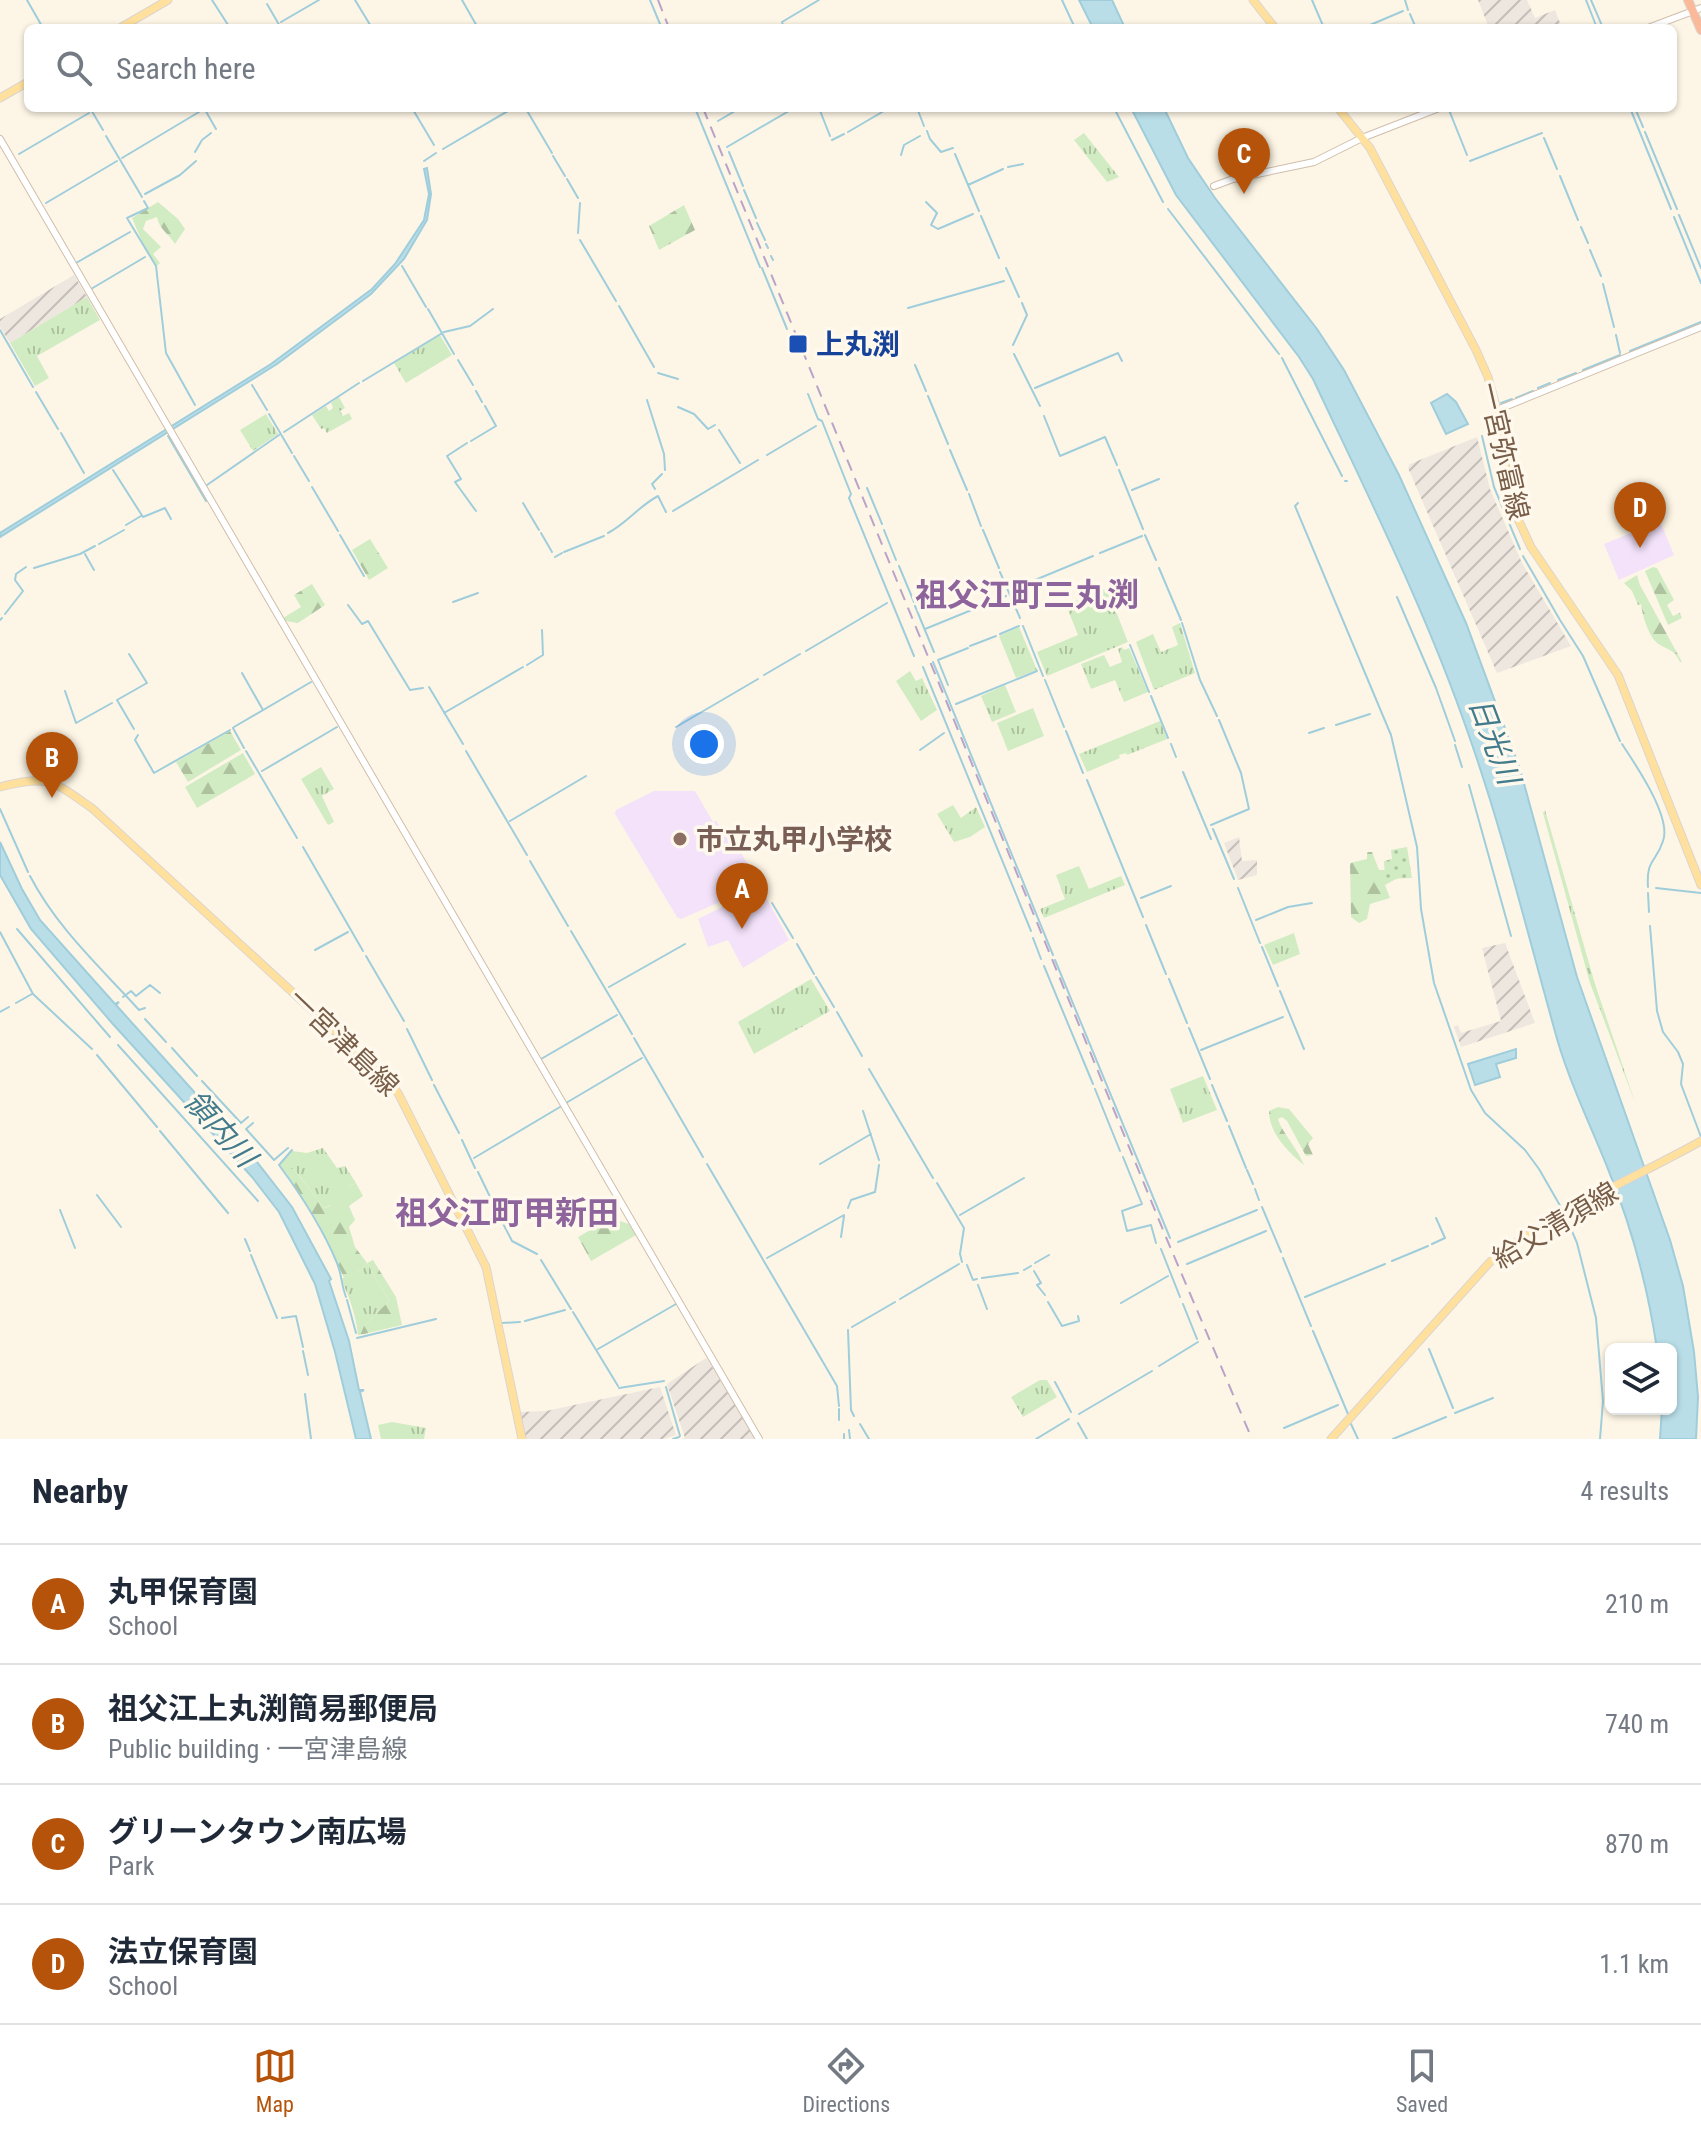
<!DOCTYPE html>
<meta charset="utf-8">
<style>
:root{--surface:#fff;--page:#f6f6f7;--text:#1f2937;--muted:#747a83;--line:#e0e1e3;--accent:#b45309}
body{margin:0;font-family:"Roboto Condensed","Noto Sans JP",sans-serif;background:var(--page);color:var(--text)}
.controls{position:absolute;right:24px;bottom:24px;display:grid;overflow:hidden;border-radius:12px;box-shadow:0 2px 6px #0004}
.controls button{width:72px;height:72px;display:grid;place-items:center;padding:0;border:0;border-bottom:2px solid var(--line);background:var(--surface);color:var(--text);font:40px sans-serif}
.you{position:absolute;left:704px;top:744px;width:28px;height:28px;margin:-20px;border:6px solid #fff;border-radius:50%;background:#1a73e8;box-shadow:0 0 0 12px #1a73e833}
.badge{display:grid;place-items:center;width:52px;height:52px;border-radius:50%;background:var(--accent);color:#fff;font-size:26px;font-weight:700}
.pin{position:absolute;translate:-50% -66px;filter:drop-shadow(0 2px 4px #0008)}
.pin::after{content:'';position:absolute;top:42px;width:28px;height:24px;background:inherit;clip-path:polygon(0 0,100% 0,50% 100%)}
.list{margin:0;padding:0;list-style:none}
h2{display:flex;justify-content:space-between;align-items:center;height:104px;margin:0;padding:0 32px;font-size:34px}
h2 small{font-size:26px;font-weight:400;color:var(--muted)}
.list li{display:grid;grid-template-columns:52px 1fr auto;gap:24px;align-items:center;box-sizing:border-box;height:120px;padding:0 32px;border-top:2px solid var(--line)}
.list b{display:block;font-size:30px;white-space:nowrap}
.list p{margin:0;font-size:26px;white-space:nowrap;color:var(--muted)}
.list em{font-size:26px;font-style:normal;color:var(--muted)}
.icon{flex:none;width:44px;height:44px;fill:none;stroke:currentColor;stroke-width:2;stroke-linecap:round;stroke-linejoin:round}
.map{position:relative;flex:none;width:1701px;height:1439px;overflow:hidden}
.search{position:absolute;background:var(--surface);box-shadow:0 2px 6px #0004;left:24px;right:24px;top:24px;height:88px;display:flex;align-items:center;gap:20px;box-sizing:border-box;padding:0 28px;border-radius:12px;color:var(--muted);font-size:30px}
.sheet{height:584px;background:var(--surface)}
nav{display:flex;justify-content:space-around;align-items:center;box-sizing:border-box;height:112px;border-top:2px solid var(--line);background:var(--surface);font-size:22px;color:var(--muted)}
nav a{display:grid;justify-items:center;gap:4px}
nav .on{color:var(--accent)}
.map>svg:first-child{display:block}
.industrial{fill:url(#industrial-furrows)}
.education{fill:#f3e2fa}
.grass{fill:url(#grass-tufts)}
.forest{fill:url(#forest-firs)}
.park{fill:url(#park-dots)}
.water{fill:#b9dee8;stroke:#9fcddb;stroke-width:2}
.lines{fill:none;stroke-linecap:round;stroke-linejoin:round}
.stream{stroke:#9fcddb;stroke-width:2}
.minor-casing{stroke:#d0beab;stroke-width:8}
.major-casing{stroke:#dcd5d0;stroke-width:9}
.highway-casing{stroke:#dcd5d0;stroke-width:10}
.minor{stroke:#fff;stroke-width:6}
.major{stroke:#ffe09c;stroke-width:7}
.highway{stroke:#faba9a;stroke-width:8}
.rail{stroke:#baa3c8;stroke-width:2;stroke-dasharray:12 8;stroke-linecap:butt}
.transit-dot{fill:#1a4fb4;stroke:#fff9ed;stroke-width:3}
.education-dot{fill:#8d6e63;stroke:#fff9ed;stroke-width:3}
.labels{text-anchor:middle;stroke-width:7;stroke-linejoin:round;paint-order:stroke}
.transit-label{font-size:28px;font-weight:bold;fill:#164399;stroke:#fff9ed;text-anchor:start}
.street-label{font-size:28px;fill:#785d49;stroke:#fff9ed}
.education-label{font-size:28px;font-weight:bold;fill:#785e54;stroke:#fff9ed;text-anchor:start}
.water-label{font-size:30px;font-style:italic;fill:#417b8c;stroke:#fff9ed}
.quarter-label{font-size:32px;font-weight:bold;fill:#8d649c;stroke:#fff9ed}
</style>
<div class="map">
<svg width="1701" height="1439" viewBox="0 0 1701 1439">
<defs>
<pattern id="industrial-furrows" width="10" height="10" patternUnits="userSpaceOnUse" patternTransform="scale(2)"><rect width="10" height="10" fill="#ede7e0"/><path d="M-1 1l2-2M0 10L10 0M9 11l2-2" fill="none" stroke="#c5beb8"/></pattern>
<pattern id="grass-tufts" width="24" height="20" patternUnits="userSpaceOnUse" patternTransform="scale(2)"><rect width="24" height="20" fill="#d1ecc3"/><path d="M3 7l-1-3M5 7V3M7 7l1-3M15 17l-1-3M17 17v-4M19 17l1-3" fill="none" stroke="#aec2a0"/></pattern>
<pattern id="forest-firs" width="22" height="20" patternUnits="userSpaceOnUse" patternTransform="scale(2)"><rect width="22" height="20" fill="#d1ecc3"/><path d="M5 1l3.5 6h-7zM16 11l3.5 6h-7z" fill="#aec2a0"/></pattern>
<pattern id="park-dots" width="8" height="8" patternUnits="userSpaceOnUse" patternTransform="scale(2)"><rect width="8" height="8" fill="#d1ecc3"/><path d="M2 2h.1M6 6h.1" fill="none" stroke="#aec2a0" stroke-width="1.8" stroke-linecap="round"/></pattern>
</defs>
<rect width="100%" height="100%" fill="#fdf6e6"/>
<path class="industrial" d="M1478 0H1527L1535 18 1555 10 1562 28H1489Z
M74 275 87 297 10 343 0 327V319Z
M1477 437 1490 489 1522 563 1571 646 1497 673 1408 468 1410 464Z
M1239 837 1242 861 1257 860V875L1238 880 1224 843Z
M1505 943 1535 1023 1461 1047 1454 1027 1458 1025 1461 1033 1501 1021 1482 948Z
M706 1358 708 1360 756 1439H683L685 1438 667 1384Z
M660 1387 676 1435 664 1439H524L521 1412 546 1411Z"/>
<path class="education" d="M1660 521 1674 555 1619 580 1604 544Z
M654 791H695L713 822 716 821 743 856 757 881 754 887 681 919 677 917 615 814 616 810Z
M761 888 789 940 743 968 728 940 708 947 698 919Z"/>
<path class="grass" d="M1084 133 1119 177 1107 182 1074 140Z
M87 297 100 320 37 356 49 378 35 386 10 343Z
M440 335 452 355 406 383 394 363Z
M339 397 345 408 340 411 343 416 349 413 352 419 327 433 324 428 321 429 312 415 326 406 329 411 333 408 331 403Z
M266 414 278 434 253 451 240 430Z
M1105 589 1108 591 1128 642 1047 676 1037 652 1078 635 1066 605Z
M1180 623 1195 673 1154 690 1136 642 1153 634 1161 652 1178 645 1172 627Z
M1019 627 1037 670 1016 678 999 636Z
M1122 647 1124 650 1129 648 1148 692 1124 702 1115 680 1091 689 1081 664 1104 655 1110 667 1122 662 1118 649Z
M910 671 916 681 922 678 937 710 921 721 896 681Z
M1005 685 1016 712 992 722 981 696Z
M1033 708 1044 736 1008 751 997 723Z
M1160 721 1167 739 1127 755 1126 753 1119 755 1120 758 1087 772 1079 754Z
M321 767 334 789 322 796 334 822 328 825 301 779Z
M953 805 961 818 976 807 985 827 970 837 954 842 937 814Z
M1545 810 1595 984 1636 1105 1590 983 1543 813Z
M1079 866 1089 889 1121 876 1125 885 1044 918 1040 909 1065 899 1056 875Z
M1294 933 1300 954 1273 965 1264 945Z
M811 979 830 1011 754 1054 738 1022Z
M1203 1076 1217 1110 1183 1123 1170 1089Z
M323 1148 337 1168 345 1166 356 1183 347 1187V1197L324 1208 294 1169 286 1173 280 1165 292 1151 307 1153Z
M367 1263 389 1301 364 1326 360 1335H358C356 1316 350 1299 342 1281L343 1278 363 1269Z
M1040 1380H1047L1057 1397 1023 1417 1011 1397Z
M392 1422 426 1428 424 1439H381L378 1425Z"/>
<path class="forest" d="M158 202 178 219 185 229 175 244C169 234 159 229 157 217L146 221 143 229 161 247 153 254 160 263 157 266 146 251 132 218Z
M684 205 695 230 659 250 649 226Z
M370 539 388 568 369 580 352 550Z
M1653 567 1657 568 1674 600 1667 605 1673 616 1680 613 1682 618 1668 625 1645 571Z
M1637 575 1640 585 1682 662H1680C1674 650 1671 651 1660 645 1648 638 1642 613 1641 604L1638 605 1632 591 1624 583Z
M312 584 325 605 298 623 285 621 283 618 301 607 294 595Z
M230 731 241 750 188 782 176 762Z
M243 753 255 774 197 808 185 787Z
M1367 852H1372L1379 870H1386L1400 877 1385 885 1390 898 1370 904 1367 919 1359 923 1351 917 1350 863 1367 859Z
M1278 1107 1289 1109 1313 1138 1308 1144 1313 1155 1306 1156 1287 1121 1282 1117 1278 1119C1281 1131 1298 1149 1304 1165 1288 1152 1269 1133 1269 1111Z
M293 1168 324 1208 330 1206 332 1198 347 1197V1187L356 1183 363 1196 349 1206 355 1220 349 1227 355 1247 367 1263 373 1260 396 1297 402 1325 360 1335 364 1326 389 1301 367 1263 363 1269 344 1278 319 1224 286 1173Z
M611 1218 629 1224 636 1235 591 1261 578 1237Z"/>
<path class="park" d="M1407 847 1412 878 1385 879 1384 861 1392 859 1391 850Z"/>
<path class="water" d="M1079 0H1112L1125 28H1093Z
M1131 108H1164L1188 158 1215 198 1317 329 1344 370 1399 475 1466 623 1520 769 1577 977 1670 1240 1683 1286 1694 1352 1698 1397 1696 1439H1660L1662 1409H1671V1349H1657C1648 1289 1631 1225 1608 1169 1590 1124 1566 1075 1554 1028 1527 931 1502 829 1468 733 1426 611 1368 496 1313 379L1299 357 1176 195Z
M427 168 431 194 427 220 404 259 371 294 277 364 0 537V533L271 364 372 289 395 264 424 220 429 194 424 169Z
M1447 394 1456 402 1468 424 1446 434 1431 403Z
M0 842 22 889 40 920 115 1004 119 1002 116 1005 125 1015 223 1124 232 1130 292 1207 331 1279 329 1281 349 1341 359 1390H364L360 1392 371 1439H356L335 1352 315 1284 279 1212 252 1177 112 1023 31 929 0 875Z
M1516 1049V1058L1496 1064 1500 1077 1475 1085 1468 1064Z"/>
<g class="lines">
<path class="stream" d="M27 0 43 28
M212 0 230 28
M355 0 372 28
M462 0 478 28
M650 0 660 24
M1062 0 1075 28
M1312 0 1324 28
M1405 0 1408 10
M1586 0 1597 28
M1591 0 1603 28
M267 4 281 28
M1410 14 1416 28
M281 22 319 0
M774 26 775 28
M651 28 655 26
M784 28 782 22 819 0
M875 28 878 26
M1363 28 1403 11
M90 108 103 130
M204 108 216 129
M412 108 434 145
M695 108 760 267
M819 108 830 136
M917 108 924 126
M1114 108 1163 202
M1630 108 1671 209
M1635 108 1643 127
M526 109 552 153
M1449 110 1467 155
M718 121 740 108
M927 131 930 139 941 152 953 148
M848 132 889 108
M1645 132 1677 209
M106 136 142 197
M1544 138 1557 169
M832 140 844 134
M727 147 794 108
M443 149 513 108
M195 152 202 140 211 133
M729 152 743 186
M19 154 89 113
M955 154 979 211
M901 155 904 145 920 136
M553 156 565 176
M122 158 199 112
M424 161 436 153
M1470 161 1542 133
M1008 167 1023 164
M1560 176 1578 220
M567 179 578 198
M968 185 1003 169
M744 190 756 218
M145 194 180 175 196 161
M144 201 148 208 127 218 156 266 166 353 195 405
M926 202 937 213 931 225 938 229 973 214
M46 203 117 161
M1168 209 1279 354
M1679 215 1701 268
M981 216 999 258
M1674 217 1701 283
M757 223 765 240
M1581 227 1588 243
M578 233 580 203
M580 240 616 301
M766 244 768 248
M1590 250 1601 276
M771 256 773 260
M76 263 130 232
M402 266 426 307
M762 268 787 329
M1006 268 1019 297
M1603 284 1614 327
M91 289 145 257
M619 306 654 367
M908 308 1004 281
M428 309 454 354
M0 330 33 387
M1616 335 1620 353
M1013 345 1027 315 1022 303
M1630 351 1701 322
M1014 354 1040 406
M1282 358 1342 476
M458 360 473 385
M915 365 926 391
M1583 370 1620 355
M658 373 678 379
M1558 380 1576 373
M363 381 444 332 470 326 493 309
M252 385 267 410
M1035 388 1118 353 1122 361
M1538 388 1550 383
M476 391 482 402
M36 392 58 429
M808 394 818 419 822 421 851 494 849 498 914 656
M928 396 948 444
M1516 398 1533 391
M647 400 664 454 665 470
M1501 403 1512 399
M678 407 694 414 708 429 715 425
M269 414 292 453
M1044 416 1060 456 1105 437 1117 465
M719 430 740 463
M284 432 359 383
M61 433 84 473
M168 436 206 501
M1482 436 1494 487 1520 549
M471 441 496 426 485 406
M467 443 447 456 461 479 455 482 476 511
M950 450 967 490
M767 455 816 426
M294 456 309 481
M113 470 143 517 165 508 171 519
M1119 470 1143 529
M1345 481H1347
M207 485 279 435
M312 487 338 531
M867 488 882 524
M655 489 652 484 662 474
M1132 490 1159 479
M969 494 981 526
M523 503 539 530
M1298 503 1295 506 1391 735 1417 847 1421 909 1434 983 1471 1090 1485 1113 1525 1150 1539 1169 1562 1209
M673 511 758 460
M126 525 141 516
M884 530 896 560
M983 530 999 568
M541 533 552 552
M608 533C627 523 639 506 658 496L666 512
M340 535 364 576
M1145 535 1156 560
M99 544 124 530
M564 552 604 536
M1100 553 1142 536
M85 554 94 570
M1523 556 1560 620 1583 656 1620 741
M555 557 562 553
M899 566 914 602
M34 568 80 554 95 546
M1159 568 1181 620
M1000 572 1020 618
M1011 590 1093 556
M1397 597 1436 688 1455 741
M453 602 478 593
M348 605 362 624 368 621 410 690 423 688
M915 606 934 652
M5 614 23 591 15 580 16 574 26 567
M0 620 2 618
M1182 623 1200 680 1217 716
M1023 626 1043 676
M925 629 1006 596
M1000 634 1019 626
M1130 645 1149 692
M970 646 996 636
M806 651 887 603
M129 654 147 683 117 700 134 729
M933 662 1053 955
M527 665 543 655 542 630
M923 667 1031 931
M242 673 263 710
M764 675 800 654
M1045 680 1064 727
M948 685 938 660 968 648
M429 687 463 744
M65 691 76 723 112 703
M1151 696 1168 738
M956 704 1037 671
M444 713 523 667
M1336 725 1370 714
M234 727 311 682
M676 727 758 679
M233 728 244 748
M1066 731 1083 773
M1309 733 1324 728
M138 735 135 740 154 773 230 730
M1171 744 1176 757
M1622 744C1635 764 1672 817 1663 841 1656 863 1646 859 1648 887
M1455 745 1462 767
M920 750 944 733
M246 751 297 838
M466 751 527 855
M262 771 337 727
M1183 772 1211 839
M1087 780 1143 917
M1469 785 1511 936
M0 809 28 872
M510 821 586 776
M1211 825 1249 809 1241 773 1219 720
M1213 829 1234 879
M303 847 363 951
M530 861 568 926
M30 876C57 928 100 967 139 1010L145 1008
M1238 888 1260 943
M1656 888 1701 893
M1648 893 1649 912
M1141 898 1171 886
M772 903 793 938
M1256 920 1288 907 1312 903
M1146 925 1166 974
M1650 926 1657 1011 1663 1032 1678 1052 1683 1064 1681 1084 1701 1137
M17 929 110 1037
M571 931 632 1034
M0 932 33 994 92 1049
M1033 938 1041 959
M797 944 814 974
M1262 947 1278 986
M315 950 348 932
M366 956 404 1021
M1055 960 1170 1238
M1044 966 1093 1084
M816 977 834 1007
M1169 979 1187 1023
M609 987 685 944
M1280 991 1304 1049
M123 997 131 991 136 996 150 985 160 993
M16 1003 32 994
M0 1012 9 1007
M837 1012 862 1056
M145 1019 166 1042
M1189 1028 1210 1079
M407 1029 432 1080
M634 1038 703 1157
M118 1045 258 1201
M172 1048 197 1076
M1201 1050 1283 1017
M97 1055 157 1127
M541 1059 617 1015
M869 1069 933 1178
M202 1081 241 1123 248 1117
M434 1085 459 1133
M1212 1085 1227 1121
M1095 1089 1120 1151
M566 1103 642 1058
M863 1111 879 1160
M253 1123 246 1129 274 1160 288 1148
M1229 1126 1246 1168
M160 1131 228 1213
M462 1140 475 1168
M292 1150 279 1165C302 1196 322 1227 337 1263 342 1275 341 1284 346 1297
M1123 1157 1142 1204 1122 1211 1127 1231 1151 1225 1156 1243
M474 1158 560 1107
M707 1164 837 1386 839 1406
M820 1164 871 1134
M1247 1170 1253 1184
M478 1172 494 1205
M937 1183 964 1228 960 1254 962 1262
M1255 1189 1259 1200
M97 1195 121 1227
M1262 1207 1281 1252
M848 1208 851 1200 875 1192 879 1165
M60 1210 75 1248
M496 1210 512 1241 537 1254
M960 1215 1024 1178
M1565 1215 1577 1243 1596 1318 1603 1401 1600 1439
M841 1237 844 1216
M245 1239 250 1251
M1178 1242 1257 1210
M1432 1244 1445 1238 1436 1218
M1161 1249 1180 1297
M251 1255 277 1318
M767 1258 844 1215
M1283 1258 1311 1326
M541 1260 571 1309
M1392 1261 1428 1246
M1035 1263 1049 1255
M1187 1264 1266 1231
M967 1265 973 1280 977 1279
M1024 1270 1031 1266
M1034 1271 1041 1283 1037 1285 1045 1295
M982 1278 1018 1273
M978 1285 987 1309
M1305 1297 1385 1264
M900 1299 959 1264
M347 1300 356 1333
M1048 1302 1062 1326 1079 1321 1078 1316
M1121 1303 1168 1276
M1183 1304 1197 1339
M573 1312 618 1386
M282 1318 296 1316 303 1347
M525 1321 565 1310
M502 1323 520 1322
M852 1327 895 1302
M848 1330 851 1410 854 1416
M1313 1331 1348 1414
M357 1338 436 1319
M598 1349 676 1304
M1429 1349 1453 1408
M303 1351 308 1375
M1159 1366 1198 1342
M1055 1382 1071 1412
M666 1387 680 1436
M619 1388 664 1381
M305 1394 311 1439
M1455 1413 1493 1398
M1079 1414 1152 1371
M839 1420V1409
M1078 1423 1087 1439
M860 1424 869 1439
M1351 1424 1358 1439
M1284 1428 1338 1405
M849 1430 850 1439
M844 1434V1439
M673 1439 679 1437
M1036 1439 1069 1419
M1393 1439 1446 1417"/>
<defs>
<path id="minor" d="M1648 28 1701 8
M0 139 759 1439
M1214 186 1233 179 1314 162 1362 138 1439 108
M1497 410 1701 327"/>
<path id="major" d="M1253 0 1275 28
M120 28 168 0
M0 98 28 82
M1338 108 1370 148 1476 350 1488 377 1497 410 1509 488 1517 517 1531 547 1618 675 1701 885
M0 787C49 774 53 781 93 809L388 1080 398 1093 486 1267 522 1439
M1331 1439 1490 1262C1553 1212 1631 1180 1701 1141"/>
<path id="highway" d="M1688 0 1701 30"/>
</defs>
<use href="#minor" class="minor-casing"/>
<use href="#major" class="major-casing"/>
<use href="#highway" class="highway-casing"/>
<use href="#minor" class="minor"/>
<use href="#major" class="major"/>
<use href="#highway" class="highway"/>
<path class="rail" d="M658 0 669 28
M703 108 1168 1242 1252 1439"/>
</g>
<rect class="transit-dot" x="788" y="334" width="20" height="20" rx="4"/>
<circle class="education-dot" cx="680" cy="839" r="8"/>
<g class="labels">
<g class="transit-label">
<text x="816" y="354">上丸渕</text>
</g>
<g class="street-label">
<text transform="translate(1504 451) rotate(77)" y="10">一宮弥富線</text>
<text transform="translate(344 1042) rotate(44)" y="10">一宮津島線</text>
<text transform="translate(1555 1225) rotate(-31)" y="10">給父清須線</text>
</g>
<g class="education-label">
<text x="696" y="849">市立丸甲小学校</text>
</g>
<g class="water-label">
<text transform="translate(1494 741) rotate(69)" y="10">日光川</text>
<text transform="translate(220 1129) rotate(48)" y="10">領内川</text>
</g>
<g class="quarter-label">
<text x="1027" y="606">祖父江町三丸渕</text>
<text x="507" y="1224">祖父江町甲新田</text>
</g>
</g>
</svg>
<div class="controls">
<button><svg class="icon" aria-label="layers" viewBox="0 0 24 24"><path d="M12 4l9 5-9 5-9-5zM3 14l9 5 9-5"/></svg></button>
</div>
<div class="you"></div>
<div class="pin badge" style="left:742px;top:929px">A</div>
<div class="pin badge" style="left:52px;top:798px">B</div>
<div class="pin badge" style="left:1244px;top:194px">C</div>
<div class="pin badge" style="left:1640px;top:548px">D</div>
<div class="search"><svg class="icon" aria-label="search" viewBox="0 0 24 24"><circle cx="10" cy="10" r="6"/><path d="M15 15l6 6"/></svg>Search here</div>
</div>
<section class="sheet">
<h2>Nearby<small>4 results</small></h2>
<ul class="list">
<li><span class="badge">A</span><div><b>丸甲保育園</b><p>School</p></div><em>210 m</em></li>
<li><span class="badge">B</span><div><b>祖父江上丸渕簡易郵便局</b><p>Public building · 一宮津島線</p></div><em>740 m</em></li>
<li><span class="badge">C</span><div><b>グリーンタウン南広場</b><p>Park</p></div><em>870 m</em></li>
<li><span class="badge">D</span><div><b>法立保育園</b><p>School</p></div><em>1.1 km</em></li>
</ul>
</section>
<nav>
<a class="on"><svg class="icon" aria-label="map" viewBox="0 0 24 24"><path d="M3 6l6-2 6 2 6-2v14l-6 2-6-2-6 2zM9 4v14M15 6v14"/></svg>Map</a>
<a><svg class="icon" aria-label="directions" viewBox="0 0 24 24"><path d="M12 3l9 9-9 9-9-9zM9 14v-3h6M13 9l2 2-2 2"/></svg>Directions</a>
<a><svg class="icon" aria-label="saved" viewBox="0 0 24 24"><path d="M7 4h10v16l-5-4-5 4z"/></svg>Saved</a>
</nav>
